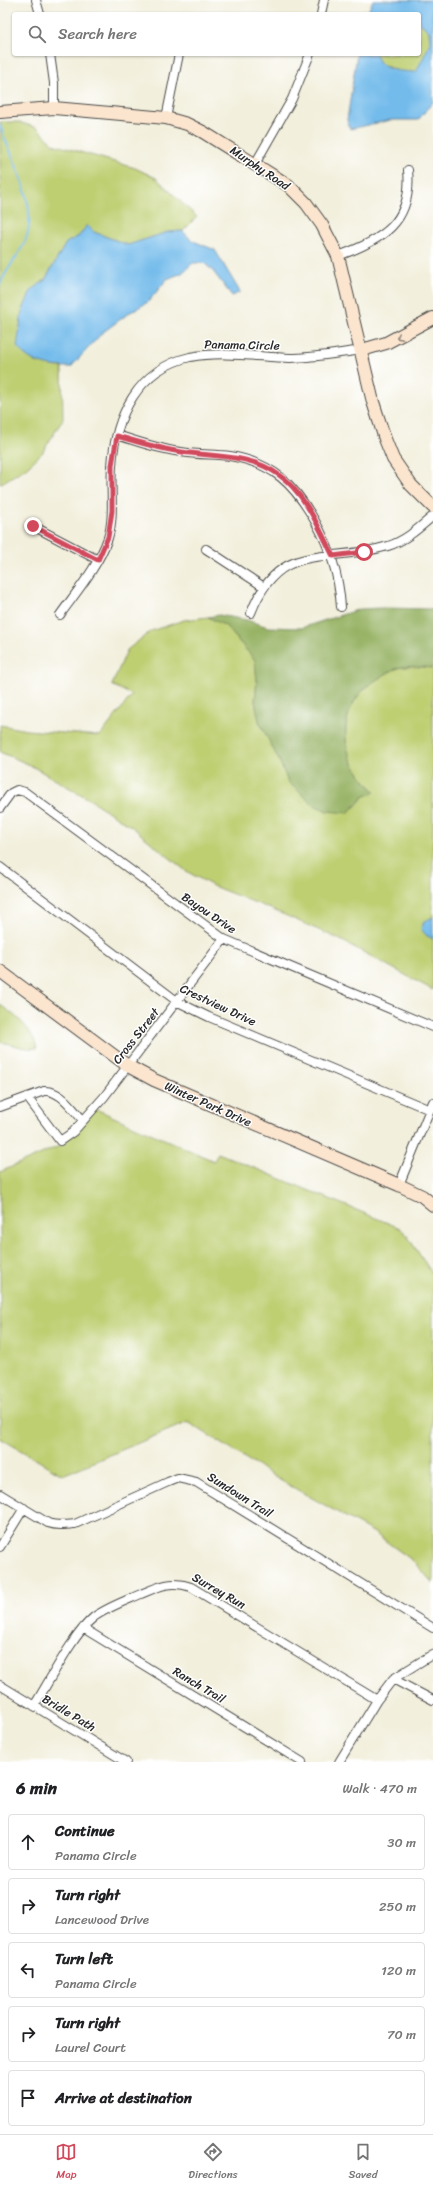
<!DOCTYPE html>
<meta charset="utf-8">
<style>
:root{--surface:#fff;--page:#f2f2f2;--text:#202124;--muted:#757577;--line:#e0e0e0;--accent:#d1495b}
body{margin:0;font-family:Sriracha,sans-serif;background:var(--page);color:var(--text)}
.stop{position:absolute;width:12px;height:12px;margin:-9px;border:3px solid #d1495b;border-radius:50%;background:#fff}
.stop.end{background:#d1495b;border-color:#fff;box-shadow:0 1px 4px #0008}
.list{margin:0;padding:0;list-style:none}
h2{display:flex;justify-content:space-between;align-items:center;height:52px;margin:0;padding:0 16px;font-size:17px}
h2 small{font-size:13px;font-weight:400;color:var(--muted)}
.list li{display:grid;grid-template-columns:26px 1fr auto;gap:12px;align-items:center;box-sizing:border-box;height:56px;margin:0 8px 8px;padding:0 8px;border:1px solid var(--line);border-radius:4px}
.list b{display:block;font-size:15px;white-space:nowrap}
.list p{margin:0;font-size:13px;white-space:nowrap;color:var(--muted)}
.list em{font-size:13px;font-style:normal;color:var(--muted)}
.icon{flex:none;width:22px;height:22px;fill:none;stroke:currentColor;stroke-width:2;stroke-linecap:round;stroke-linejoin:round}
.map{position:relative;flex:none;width:433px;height:1762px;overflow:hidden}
.search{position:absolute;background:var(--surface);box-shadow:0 1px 3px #0004;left:12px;right:12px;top:12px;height:44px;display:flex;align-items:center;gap:10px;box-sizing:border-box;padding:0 14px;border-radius:4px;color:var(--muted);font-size:15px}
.sheet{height:372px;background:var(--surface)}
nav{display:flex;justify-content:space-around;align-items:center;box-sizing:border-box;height:56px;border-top:1px solid var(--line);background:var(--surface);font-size:11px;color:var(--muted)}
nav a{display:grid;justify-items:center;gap:2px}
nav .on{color:var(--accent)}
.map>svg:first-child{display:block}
.green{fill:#becf72;stroke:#747d4e}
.forest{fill:#96b264;stroke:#606e48}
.water{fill:#73bbeb;stroke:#4f738b}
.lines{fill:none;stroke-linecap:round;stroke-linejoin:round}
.stream{stroke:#73bbeb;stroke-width:2}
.street-casing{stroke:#494846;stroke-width:10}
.secondary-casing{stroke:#494846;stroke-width:14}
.street{stroke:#fff;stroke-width:8}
.secondary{stroke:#fbe5cf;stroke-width:12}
.oneway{stroke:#93887d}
.route{stroke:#d1495b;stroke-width:5}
.labels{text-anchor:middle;stroke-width:3;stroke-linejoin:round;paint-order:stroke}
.street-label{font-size:12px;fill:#2b2b2b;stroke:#fff}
</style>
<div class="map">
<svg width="433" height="1762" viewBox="0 0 433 1762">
<rect width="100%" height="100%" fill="#fff"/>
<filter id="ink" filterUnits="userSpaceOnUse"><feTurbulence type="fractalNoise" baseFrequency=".025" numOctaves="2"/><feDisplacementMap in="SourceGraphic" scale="8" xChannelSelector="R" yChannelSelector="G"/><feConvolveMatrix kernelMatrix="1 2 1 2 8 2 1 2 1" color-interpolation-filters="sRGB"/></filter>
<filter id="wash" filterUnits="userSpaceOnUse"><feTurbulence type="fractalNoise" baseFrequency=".012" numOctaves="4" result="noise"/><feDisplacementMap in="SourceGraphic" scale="16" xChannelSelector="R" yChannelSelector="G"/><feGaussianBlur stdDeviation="0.9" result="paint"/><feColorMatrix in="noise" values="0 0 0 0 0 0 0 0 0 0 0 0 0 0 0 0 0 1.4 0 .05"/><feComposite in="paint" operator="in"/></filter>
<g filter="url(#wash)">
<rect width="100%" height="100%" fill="#f2efdc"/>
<path class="green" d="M419 22 429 31 430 44 417 72H400L379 63 376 54H419Z
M0 122H18L38 128 53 144 135 168 156 178 197 217 183 231 168 232 128 245 94 232 87 226 79 236 66 243 45 280 31 291 22 312 21 328 34 362C44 363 50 367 62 367L63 419 42 453 26 468 0 484Z
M208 617 226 626 255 660 257 680 255 701 259 721 280 762 288 782 327 811H337L355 807 363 797 375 792C369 785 361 777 356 768 338 740 344 704 370 684 379 678 392 669 402 667 412 666 423 667 433 668V917L424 922 426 935 433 939V990L339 939 271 909 213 886 186 871 132 827 89 799 30 765 0 752V725L26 730 100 736 132 695 112 685 127 650 151 631 184 620Z
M0 1005C14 1014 34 1030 37 1048 23 1050 14 1044 0 1042Z
M91 1107 214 1161 218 1153 400 1228 406 1234 433 1275V1583L412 1560 373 1532 278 1479 188 1422 65 1474 59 1473 0 1438V1172L64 1144Z"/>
<path class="forest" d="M382 608 433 609V668C423 667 412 666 402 667 392 669 379 678 370 684 344 704 338 740 356 769 361 777 369 785 375 792L363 797 348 813 327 811 314 805 288 782 280 762 259 721 255 701 257 680 255 660 226 626 208 617 219 615 247 620 268 627 301 628 360 609Z"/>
<path class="water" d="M373 0H433V102L418 120H391L350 129 347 120 357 54H376C380 72 402 71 416 72L430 44 429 31 419 22V14H367Z
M87 225 94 232 128 245 168 232 183 231 191 240 215 250 240 292 232 296 212 270 204 263H193L182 273 167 279 148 302 129 313 102 333 71 367C50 367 32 365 17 347L22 312 31 291 45 280 66 243 79 236Z
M433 917V939L426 935 421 929 424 922Z"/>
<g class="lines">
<path class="stream" d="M0 125C11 160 39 201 26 239 20 255 6 268 0 285"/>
</g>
</g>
<g filter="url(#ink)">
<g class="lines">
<defs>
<path id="street" d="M36 0 40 14
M321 14 324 0
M50 54 54 83V108
M166 118 179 54
M255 164 292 99 310 54
M338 256C383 240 413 222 408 170
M117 435C138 442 159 449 181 452 197 455 214 454 230 456 273 463 294 484 315 521 331 549 339 575 341 607
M33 526 98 560
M206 549 264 587
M251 613C280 538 326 565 388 546 405 541 419 528 433 516
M60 615C77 591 98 567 108 538 115 515 110 489 112 466 115 416 138 369 190 357 222 351 258 357 290 358 314 358 338 353 362 350
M0 808 11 793 17 790 25 792 224 939 433 1027
M0 867 178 1002 209 1017 430 1110
M27 1097 60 1141 73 1132 104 1097 224 939
M0 1107 44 1091C61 1090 72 1109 83 1120
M399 1185 433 1102
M0 1494 48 1523C57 1526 65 1525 75 1524L168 1482 178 1478 196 1482 433 1628
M0 1547 24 1508
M83 1628 302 1762
M393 1679 433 1700
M0 1685 126 1762
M34 1706C49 1682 74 1633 94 1617 108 1607 125 1601 141 1594 159 1586 172 1580 191 1587L377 1700
M339 1762 377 1700 393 1679 433 1654"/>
<path id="secondary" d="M0 112 54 108 166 118 187 124 203 132 288 185 306 203 322 225 338 256 373 402 385 439 393 459 411 485 433 507
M362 350 386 343 433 318
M0 971 128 1066 154 1080 399 1185 422 1196 433 1205"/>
</defs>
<use href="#street" class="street-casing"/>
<use href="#secondary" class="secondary-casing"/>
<use href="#street" class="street"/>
<use href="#secondary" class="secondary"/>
</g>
<defs><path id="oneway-chevron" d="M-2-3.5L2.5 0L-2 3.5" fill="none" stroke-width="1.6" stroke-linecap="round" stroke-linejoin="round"/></defs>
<use class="oneway" href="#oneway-chevron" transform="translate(399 337) rotate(154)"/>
</g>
<g class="lines" filter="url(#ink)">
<path class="route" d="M33 526 98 560 108 537 112 511V465L117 436C138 442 160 449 182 452 215 457 251 454 279 475 305 493 319 528 333 556L364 552"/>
</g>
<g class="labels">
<g class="street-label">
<text transform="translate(260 168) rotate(34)" y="4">Murphy Road</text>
<text transform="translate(242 345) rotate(1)" y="4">Panama Circle</text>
<text transform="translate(209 913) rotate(34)" y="4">Bayou Drive</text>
<text transform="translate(218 1005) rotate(25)" y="4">Crestview Drive</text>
<text transform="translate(136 1036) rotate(-52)" y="4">Cross Street</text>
<text transform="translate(208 1104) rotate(24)" y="4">Winter Park Drive</text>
<text transform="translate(240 1495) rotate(32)" y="4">Sundown Trail</text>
<text transform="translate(219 1591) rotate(30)" y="4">Surrey Run</text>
<text transform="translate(199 1685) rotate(31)" y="4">Ranch Trail</text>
<text transform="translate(69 1713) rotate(31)" y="4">Bridle Path</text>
</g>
</g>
</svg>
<div class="stop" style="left:364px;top:552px"></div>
<div class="stop end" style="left:33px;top:526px"></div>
<div class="search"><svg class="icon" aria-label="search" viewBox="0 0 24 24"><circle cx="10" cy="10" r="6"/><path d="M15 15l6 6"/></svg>Search here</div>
</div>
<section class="sheet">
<h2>6 min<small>Walk · 470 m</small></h2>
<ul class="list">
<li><svg class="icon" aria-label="ahead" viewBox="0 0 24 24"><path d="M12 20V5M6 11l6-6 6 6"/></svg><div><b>Continue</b><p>Panama Circle</p></div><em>30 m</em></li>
<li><svg class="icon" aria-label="right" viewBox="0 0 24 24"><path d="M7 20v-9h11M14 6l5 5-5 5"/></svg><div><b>Turn right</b><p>Lancewood Drive</p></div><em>250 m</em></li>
<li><svg class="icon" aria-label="left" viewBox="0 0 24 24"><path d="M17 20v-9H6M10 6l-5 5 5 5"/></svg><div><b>Turn left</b><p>Panama Circle</p></div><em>120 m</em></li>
<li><svg class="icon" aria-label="right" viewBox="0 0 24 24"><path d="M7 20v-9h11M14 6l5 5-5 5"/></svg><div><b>Turn right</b><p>Laurel Court</p></div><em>70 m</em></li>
<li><svg class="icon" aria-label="arrive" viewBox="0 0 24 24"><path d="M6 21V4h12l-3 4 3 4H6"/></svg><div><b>Arrive at destination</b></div></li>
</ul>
</section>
<nav>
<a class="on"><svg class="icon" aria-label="map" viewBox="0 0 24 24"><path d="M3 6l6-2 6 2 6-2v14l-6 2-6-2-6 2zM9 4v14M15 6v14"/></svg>Map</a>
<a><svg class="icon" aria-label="directions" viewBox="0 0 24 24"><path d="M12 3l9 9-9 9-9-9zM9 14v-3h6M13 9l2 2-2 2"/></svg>Directions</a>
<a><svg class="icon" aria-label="saved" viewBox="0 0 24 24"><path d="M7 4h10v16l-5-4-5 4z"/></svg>Saved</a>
</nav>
